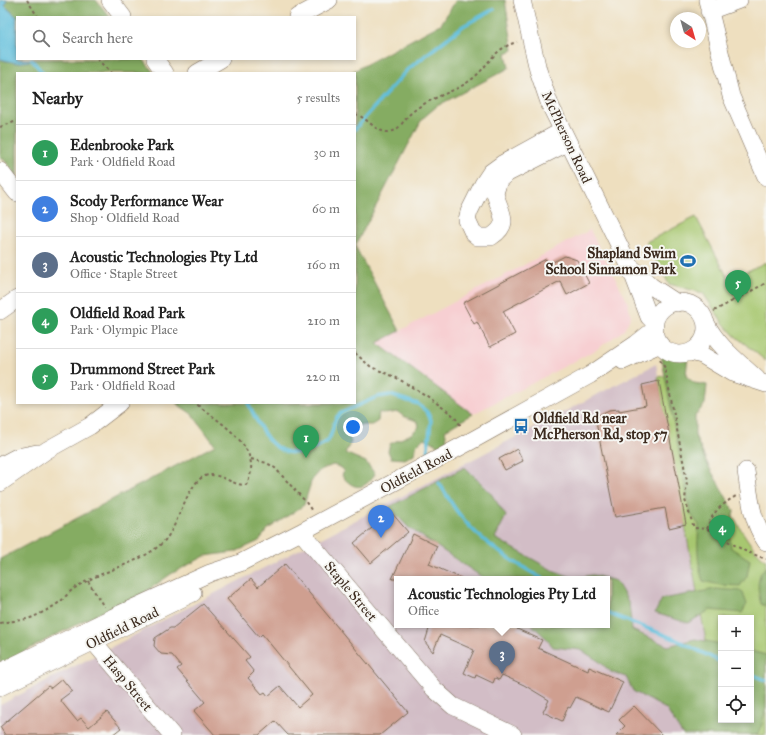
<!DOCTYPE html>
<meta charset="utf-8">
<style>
:root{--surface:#fff;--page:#f2f2f2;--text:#222;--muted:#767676;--line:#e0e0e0;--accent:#1f6fb2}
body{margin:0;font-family:"IM FELL Great Primer",serif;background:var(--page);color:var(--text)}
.controls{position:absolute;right:12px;bottom:12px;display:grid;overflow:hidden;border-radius:0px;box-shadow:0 2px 6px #0003}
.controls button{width:36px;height:36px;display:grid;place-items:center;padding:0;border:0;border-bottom:1px solid var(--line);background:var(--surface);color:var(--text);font:20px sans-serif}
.compass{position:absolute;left:670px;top:12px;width:36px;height:36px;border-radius:50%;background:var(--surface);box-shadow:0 2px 6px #0003;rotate:143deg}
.you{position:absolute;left:353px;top:427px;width:14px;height:14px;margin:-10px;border:3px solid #fff;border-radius:50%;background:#1a73e8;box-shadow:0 0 0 6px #1a73e833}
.badge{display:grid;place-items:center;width:26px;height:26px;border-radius:50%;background:var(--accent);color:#fff;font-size:13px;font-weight:700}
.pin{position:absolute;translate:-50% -33px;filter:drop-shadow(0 1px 2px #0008)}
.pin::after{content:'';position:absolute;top:21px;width:14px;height:12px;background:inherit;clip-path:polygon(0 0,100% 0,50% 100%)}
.popup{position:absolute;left:394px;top:576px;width:216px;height:52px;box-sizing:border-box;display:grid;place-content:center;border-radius:0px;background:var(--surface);filter:drop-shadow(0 1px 3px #0005);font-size:13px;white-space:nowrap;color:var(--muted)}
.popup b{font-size:15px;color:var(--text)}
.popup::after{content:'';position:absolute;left:50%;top:100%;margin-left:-8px;border:8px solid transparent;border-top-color:var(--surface)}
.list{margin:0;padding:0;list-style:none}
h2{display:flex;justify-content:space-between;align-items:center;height:52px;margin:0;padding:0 16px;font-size:17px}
h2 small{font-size:13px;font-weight:400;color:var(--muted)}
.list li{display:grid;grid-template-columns:26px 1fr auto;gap:12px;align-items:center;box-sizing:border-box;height:56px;padding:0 16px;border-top:1px solid var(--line)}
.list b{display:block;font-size:15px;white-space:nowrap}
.list p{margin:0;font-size:13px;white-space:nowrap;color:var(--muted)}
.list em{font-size:13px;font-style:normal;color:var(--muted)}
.icon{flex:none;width:22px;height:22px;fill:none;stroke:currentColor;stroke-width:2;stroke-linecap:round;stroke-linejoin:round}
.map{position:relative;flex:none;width:766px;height:735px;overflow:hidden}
.search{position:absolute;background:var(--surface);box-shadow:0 2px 6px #0003;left:16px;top:16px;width:340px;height:44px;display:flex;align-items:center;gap:10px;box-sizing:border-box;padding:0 14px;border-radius:0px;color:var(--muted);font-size:15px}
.panel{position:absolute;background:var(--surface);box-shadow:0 2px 6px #0003;left:16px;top:72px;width:340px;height:332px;border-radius:0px}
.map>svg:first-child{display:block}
.built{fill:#f7cfd2}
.industrial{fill:#d2bdc6;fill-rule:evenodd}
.green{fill:#a7c76f;stroke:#717846;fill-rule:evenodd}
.forest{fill:#85ac62;stroke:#606b40}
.water{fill:#5dbedc;stroke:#4c747d}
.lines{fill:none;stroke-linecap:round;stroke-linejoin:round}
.stream{stroke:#5dbedc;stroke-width:3.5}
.building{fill:#cf9f90}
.minor-casing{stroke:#7a6956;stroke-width:18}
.path{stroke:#7a6956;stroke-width:2;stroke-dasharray:3 3;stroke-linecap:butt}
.minor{stroke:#fff;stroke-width:17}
.labels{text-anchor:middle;stroke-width:4;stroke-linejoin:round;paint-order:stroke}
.street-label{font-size:14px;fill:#3b2a1e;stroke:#f6f6f2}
.poi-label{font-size:14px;font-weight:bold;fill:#3b2a1e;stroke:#f6f6f2;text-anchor:end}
</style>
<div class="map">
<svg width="766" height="735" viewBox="0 0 766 735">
<rect width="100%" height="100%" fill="#f6f6f2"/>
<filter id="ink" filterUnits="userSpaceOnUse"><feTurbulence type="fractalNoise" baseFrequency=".025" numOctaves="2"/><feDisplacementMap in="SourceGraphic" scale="8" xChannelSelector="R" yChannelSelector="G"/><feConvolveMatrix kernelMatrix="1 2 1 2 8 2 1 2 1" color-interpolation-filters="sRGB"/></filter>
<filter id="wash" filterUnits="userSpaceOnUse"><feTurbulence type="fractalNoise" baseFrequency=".012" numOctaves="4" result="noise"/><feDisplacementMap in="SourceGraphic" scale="16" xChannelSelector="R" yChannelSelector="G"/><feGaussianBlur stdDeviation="0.9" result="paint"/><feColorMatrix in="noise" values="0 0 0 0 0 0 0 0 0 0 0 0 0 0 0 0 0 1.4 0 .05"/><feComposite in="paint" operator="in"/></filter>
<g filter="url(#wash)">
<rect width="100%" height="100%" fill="#eedfbf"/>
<path class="built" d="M590 230 627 300 631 316 624 330 596 350 473 414 377 343Z"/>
<path class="industrial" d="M656 364 723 735H0V705ZM397 579H607V625H397Z"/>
<path class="green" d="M696 217 729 280 766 262V361L734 335 723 323 703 293 669 284 646 242Z
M672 375C684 412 736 541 766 560V735H723L658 377ZM721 618H751V720H721Z"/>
<path class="forest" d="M7 0H96L110 17H17L5 6Z
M456 0H505L513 50 506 53 509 68 437 106 422 119 355 246V73H350L441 24Z
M0 59 5 61H29V59H143L154 73H17V176L0 155Z
M355 246 400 331 377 343 473 414 445 430 447 440 440 448 433 442 424 438 416 446 414 454 405 459 391 458 388 451 390 444 411 434 419 427 418 422C411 418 404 418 398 412L385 414 379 412 378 421 372 425H358L349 437 351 442 345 453 366 462 375 474C364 490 355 491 342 476L344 470 340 467 333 465 320 470 312 479 304 505 268 529 259 541 235 552 205 556 171 574 141 595 87 619 0 664V559L215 445 192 414 176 403H355Z
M661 354 688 355 686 376 694 383 707 385 705 404 695 416V436L705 460 734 511 729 531 731 548 750 560 747 576 740 586 720 585 703 581C697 563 697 544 699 525L690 513Z
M465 467 490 492 506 516 495 538 552 570 574 578 593 575 616 581 629 603 632 630 668 646 695 639 721 644V720H751V651L766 655V708L760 731 756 735H683L666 709 633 691 626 677 611 672 600 662 581 650 553 647 547 639 532 625H607V579H485L408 527 389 507Z
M766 567V606L761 604C758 593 755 575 766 567Z
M716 589 742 591 747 604 742 613 710 610 688 623 655 613 662 599Z"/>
<path class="water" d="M0 0H7L5 6 17 17V59H29V61L16 63 0 59Z"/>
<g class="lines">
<path class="stream" d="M31 59 43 73
M355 129 407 70 463 26 494 9
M248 403C261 428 272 463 309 450 315 448 324 445 328 440 335 431 331 420 341 413L377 397 390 395 418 404 427 412 431 420 428 448 429 453
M439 483C446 493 451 504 459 514 481 543 512 561 543 579
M607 613 675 639 721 662
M751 674 766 680"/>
</g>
<g id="blocks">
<path class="building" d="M565 256 577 260 589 283 567 295 560 281 503 311 515 334 490 347 477 322 474 324 463 303 546 259 549 264Z
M659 381 686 524 669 528 665 508 615 517 595 417 609 410 619 409V411L646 406 642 385Z
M517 449 523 461 505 470 499 459Z
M391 512 408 532 371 563 354 543Z
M413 534 437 546 429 564 463 579H392Z
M285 564 408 712 380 735H288L275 721 259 735H215L194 711 205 702 177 669 181 666 172 655 161 654 154 646 155 638 170 628H173L203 604 250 657 245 661 254 672 248 678 262 694 265 692 268 696 280 686 298 707 312 695 262 634 259 637 227 599 251 579 258 587Z
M419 625H519L517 629 542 640 538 648 588 671 589 667 623 682 609 712 576 697 570 708 568 707 562 721 543 712 549 700 524 685 502 675 499 680 495 678 493 683 476 675 475 678 464 673 474 650 440 635 433 652 425 642 429 629Z
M62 679 72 691 60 700 77 721 81 718 89 727 107 712 121 728 112 735H5L0 727 48 686 51 688Z
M634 706 662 735H616L625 726 619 720Z"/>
</g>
</g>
<g filter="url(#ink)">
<use href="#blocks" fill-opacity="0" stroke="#7a6956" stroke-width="1"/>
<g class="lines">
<defs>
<path id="minor" d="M110 0 123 17
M522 0 538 70 550 105 630 267 649 317 655 323
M707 0 731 96 766 177
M709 11 739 0
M297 17 329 0
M155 59 165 73
M197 73 221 59
M562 131 502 164 491 172 483 184 469 212 467 220 473 233 478 237H491C513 223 499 212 495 193L499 180 506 174 567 143
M0 171 17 193
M632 268 651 286 677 303
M654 328a26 26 0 1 1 52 0a26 26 0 1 1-52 0Z
M0 311 17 299
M706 323C717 346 739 362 757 379
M691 352 702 355 732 373 766 384
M623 361 660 344
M0 466 17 457 37 453
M746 471C750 497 751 520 766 542
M0 483 47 450 90 426 120 403
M301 532 434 689 453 706 513 735
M87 634 172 735
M0 672 111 618 210 573 240 563 301 532 471 441 590 375 636 344 655 329
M0 687 193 593"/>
</defs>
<use href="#minor" class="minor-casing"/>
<path class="path" d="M27 0 38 17
M97 59 111 73
M355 114C367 117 376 133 389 132 399 131 403 121 409 115 425 99 450 94 468 82 488 69 491 49 517 42
M0 127 17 121
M730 282 733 301
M714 311 766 283
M355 353 371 367 395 377 427 396 454 416 461 426
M660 360 665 368 687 481 685 500 694 528 707 529C712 512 721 505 736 496
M251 459 267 463 275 468 305 501 312 511
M707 529 745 551 766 559
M88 581 104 607
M0 623C10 621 23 621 33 617 42 613 54 607 62 600 66 596 70 591 75 588 102 569 144 564 166 539 179 523 188 482 205 476 219 471 232 486 246 485 267 449 219 422 195 403"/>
<use href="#minor" class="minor"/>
</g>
</g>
<defs>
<symbol id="stadium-bare" viewBox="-9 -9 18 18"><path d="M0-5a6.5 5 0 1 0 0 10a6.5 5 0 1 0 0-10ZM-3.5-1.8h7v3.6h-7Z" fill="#1f6fb2" stroke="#f6f6f2" stroke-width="2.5" paint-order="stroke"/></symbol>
<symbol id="bus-bare" viewBox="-9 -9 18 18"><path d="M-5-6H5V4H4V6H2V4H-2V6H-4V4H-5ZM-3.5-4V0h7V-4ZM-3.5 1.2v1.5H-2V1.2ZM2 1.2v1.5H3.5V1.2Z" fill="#1f6fb2" stroke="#f6f6f2" stroke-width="2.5" paint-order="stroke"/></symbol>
</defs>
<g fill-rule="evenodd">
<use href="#stadium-bare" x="677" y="250" width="22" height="22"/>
<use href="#bus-bare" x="510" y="415" width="22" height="22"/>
</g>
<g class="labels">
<g class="street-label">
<text transform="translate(567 137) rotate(65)" y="5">McPherson Road</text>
<text transform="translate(416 471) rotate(-28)" y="5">Oldfield Road</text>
<text transform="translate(351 591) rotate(50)" y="5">Staple Street</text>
<text transform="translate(122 628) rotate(-26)" y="5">Oldfield Road</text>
<text transform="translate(128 683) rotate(50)" y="5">Hasp Street</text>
</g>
<g class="poi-label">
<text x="676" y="258">Shapland Swim<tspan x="676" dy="16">School Sinnamon Park</tspan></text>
<text x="533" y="423" text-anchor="start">Oldfield Rd near<tspan x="533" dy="16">McPherson Rd, stop 57</tspan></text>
</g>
</g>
</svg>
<div class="controls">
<button>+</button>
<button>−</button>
<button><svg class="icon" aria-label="locate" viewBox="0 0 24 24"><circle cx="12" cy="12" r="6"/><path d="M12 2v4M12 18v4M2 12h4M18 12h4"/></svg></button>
</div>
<svg class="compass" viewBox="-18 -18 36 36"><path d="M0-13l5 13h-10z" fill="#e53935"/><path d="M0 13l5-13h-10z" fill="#767676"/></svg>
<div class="you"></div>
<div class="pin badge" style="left:306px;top:458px;background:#2e9e5b">1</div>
<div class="pin badge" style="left:381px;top:538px;background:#3f7fe0">2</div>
<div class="pin badge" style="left:502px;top:674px;background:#5c6f8a">3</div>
<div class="popup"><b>Acoustic Technologies Pty Ltd</b>Office</div>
<div class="pin badge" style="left:722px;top:548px;background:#2e9e5b">4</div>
<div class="pin badge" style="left:738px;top:303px;background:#2e9e5b">5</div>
<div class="search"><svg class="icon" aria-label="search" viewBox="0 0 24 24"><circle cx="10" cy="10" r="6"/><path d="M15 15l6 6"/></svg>Search here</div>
<section class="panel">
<h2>Nearby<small>5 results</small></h2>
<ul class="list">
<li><span class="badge" style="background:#2e9e5b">1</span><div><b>Edenbrooke Park</b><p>Park · Oldfield Road</p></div><em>30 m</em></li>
<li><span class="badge" style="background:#3f7fe0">2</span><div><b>Scody Performance Wear</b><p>Shop · Oldfield Road</p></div><em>60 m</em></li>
<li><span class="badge" style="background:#5c6f8a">3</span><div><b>Acoustic Technologies Pty Ltd</b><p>Office · Staple Street</p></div><em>160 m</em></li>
<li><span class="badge" style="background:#2e9e5b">4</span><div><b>Oldfield Road Park</b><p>Park · Olympic Place</p></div><em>210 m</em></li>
<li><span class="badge" style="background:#2e9e5b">5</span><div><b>Drummond Street Park</b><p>Park · Oldfield Road</p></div><em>220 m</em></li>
</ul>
</section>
</div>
